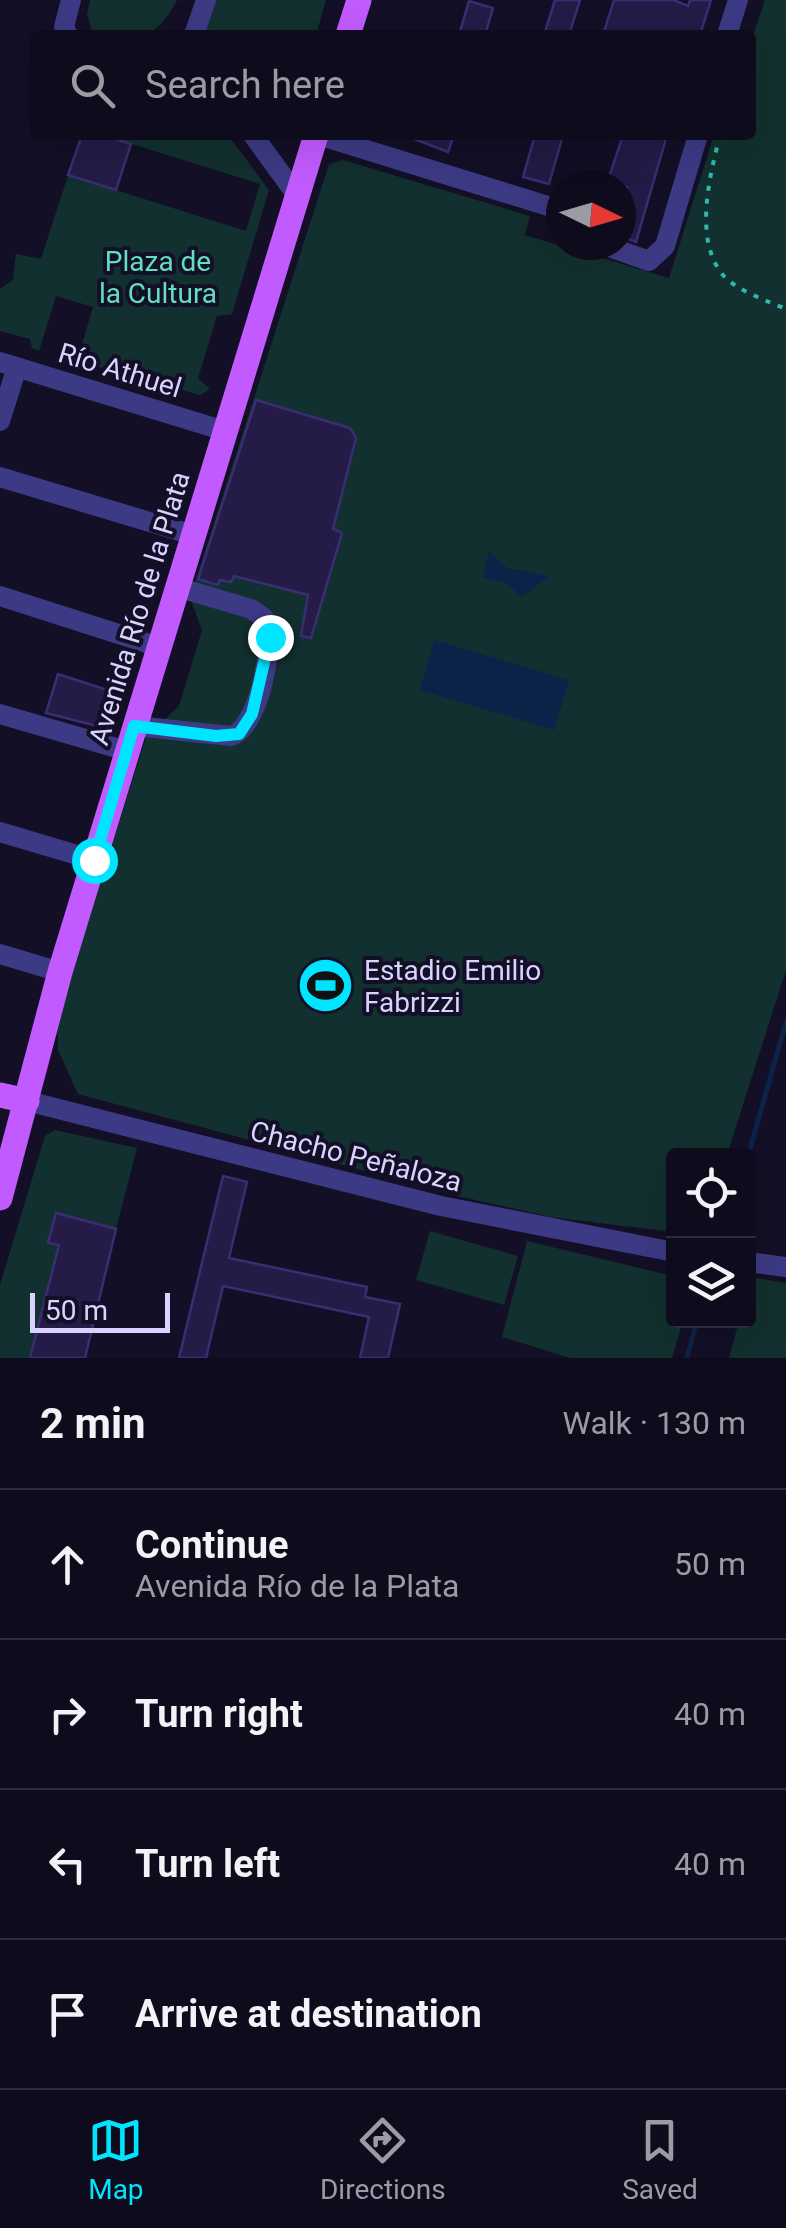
<!DOCTYPE html>
<meta charset="utf-8">
<style>
:root{--surface:#0e0b1c;--page:#171425;--text:#f1f3f6;--muted:#9b9ba3;--line:#2e2b3b;--accent:#00e5ff}
body{margin:0;font-family:Roboto,sans-serif;background:var(--page);color:var(--text)}
.controls{position:absolute;right:30px;bottom:30px;display:grid;overflow:hidden;border-radius:10px;box-shadow:0 10px 40px #0002}
.controls button{width:90px;height:90px;display:grid;place-items:center;padding:0;border:0;border-bottom:2px solid var(--line);background:var(--surface);color:var(--text);font:50px sans-serif}
.compass{position:absolute;left:546px;top:170px;width:90px;height:90px;border-radius:50%;background:var(--surface);box-shadow:0 10px 40px #0002;rotate:95deg}
.scale{position:absolute;left:30px;bottom:25px;width:140px;box-sizing:border-box;padding-left:10px;border:5px solid #d9d4ff;border-top:0;font-size:28px;line-height:35px;white-space:nowrap;color:#d9d4ff;-webkit-text-stroke:8px #130f26;paint-order:stroke}
.stop{position:absolute;width:30px;height:30px;margin:-22px;border:8px solid #00e5ff;border-radius:50%;background:#fff}
.stop.end{background:#00e5ff;border-color:#fff;box-shadow:0 2px 10px #0008}
.list{margin:0;padding:0;list-style:none}
h2{display:flex;justify-content:space-between;align-items:center;height:130px;margin:0;padding:0 40px;font-size:42px}
h2 small{font-size:32px;font-weight:400;color:var(--muted)}
.list li{display:grid;grid-template-columns:65px 1fr auto;gap:30px;align-items:center;box-sizing:border-box;height:150px;padding:0 40px;border-top:2px solid var(--line)}
.list b{display:block;font-size:38px;white-space:nowrap}
.list p{margin:0;font-size:32px;white-space:nowrap;color:var(--muted)}
.list em{font-size:32px;font-style:normal;color:var(--muted)}
.icon{flex:none;width:55px;height:55px;fill:none;stroke:currentColor;stroke-width:2;stroke-linecap:round;stroke-linejoin:round}
.map{position:relative;flex:none;width:786px;height:1358px;overflow:hidden}
.search{position:absolute;background:var(--surface);box-shadow:0 10px 40px #0002;left:30px;right:30px;top:30px;height:110px;display:flex;align-items:center;gap:25px;box-sizing:border-box;padding:0 35px;border-radius:10px;color:var(--muted);font-size:38px}
.sheet{height:730px;background:var(--surface)}
nav{display:flex;justify-content:space-around;align-items:center;box-sizing:border-box;height:140px;border-top:2px solid var(--line);background:var(--surface);font-size:28px;color:var(--muted)}
nav a{display:grid;justify-items:center;gap:5px}
nav .on{color:var(--accent)}
.map>svg:first-child{display:block}
.green{fill:#12302f}
.water{fill:#0c2248}
.lines{fill:none;stroke-linecap:round;stroke-linejoin:round}
.stream{stroke:#0c2248;stroke-width:5}
.building{fill:#241b47;stroke:#3b2d73;stroke-width:2.5}
.path{stroke:#2fb8b0;stroke-width:4;stroke-dasharray:5 8;stroke-linecap:butt}
.minor{stroke:#3d3a85;stroke-width:20}
.major{stroke:#c25bff;stroke-width:25}
.route{stroke:#00e5ff;stroke-width:12}
.labels{text-anchor:middle;stroke-width:8;stroke-linejoin:round;paint-order:stroke}
.park-label{font-size:28px;fill:#5fe0c0;stroke:#130f26}
.street-label{font-size:28px;fill:#d9d4ff;stroke:#130f26}
.poi-label{font-size:28px;fill:#d9d4ff;stroke:#130f26;text-anchor:start}
</style>
<div class="map">
<svg width="786" height="1358" viewBox="0 0 786 1358">
<rect width="100%" height="100%" fill="#130f26"/>
<path class="green" d="M90 0H177C156 41 137 41 93 34L87 14Z
M217 0H326L316 35H202L204 20Z
M765 0H786V970L727 1155 674 1156 673 1232 551 1217 462 1197 78 1094 58 1050 57 1022 146 737 179 706 202 630 190 598 329 164 343 160 530 216 525 235 669 278 714 135H751V41Z
M103 135H228L269 190 232 314 217 316 198 378 210 389 200 395 77 361 93 307 56 296 39 351 32 348 30 339 0 331V289L13 280 16 254 41 259 68 175 246 231 260 184Z
M55 1130 137 1148 116 1229 56 1214 48 1242 59 1245 30 1358H0V1285L45 1136Z
M430 1231 518 1256 504 1305 416 1280Z
M527 1241 673 1276 674 1320 683 1321 672 1358H570L502 1337Z
M751 1277 786 1283V1358H729L739 1321 748 1320Z"/>
<path class="water" d="M489 552 507 568 550 576 521 597 506 583 482 578Z
M434 640 569 680 554 730 420 690Z"/>
<g class="lines">
<path class="stream" d="M748 1156 786 1022
M687 1358 697 1320"/>
</g>
<path class="building" d="M555 0H580L569 35H544Z
M614 0H674L688 6 690 0H711L700 35H603Z
M469 1 493 8 485 35H459Z
M82 135H103L131 144 116 190 68 175Z
M404 135H454L448 152Z
M535 135H563L549 184 523 177Z
M623 135H667L636 242 621 236V207L627 187 608 180Z
M256 400 350 428 356 438 333 529 342 533 311 638 301 636 308 595 234 576 231 582 220 580 218 585 198 579Z
M58 674 120 694 109 729 46 713Z
M223 1176 247 1182 229 1258 367 1287 365 1297 400 1304 388 1358H360L369 1317 223 1286 206 1358H179Z
M56 1213 116 1229 85 1358H30L59 1245 48 1243Z"/>
<g class="lines">
<path class="path" d="M720 135C710 175 693 239 723 275 736 290 767 301 786 309"/>
<path class="minor" d="M68 35 64 27 71 0
M194 35 206 0
M727 35 738 0
M253 135 298 197
M318 135 561 210
M604 245 649 261 665 246 698 135
M0 362 225 431
M0 421 17 367
M0 477 193 535
M0 596 159 647
M0 714 127 751
M135 726 231 736C259 727 276 643 264 618L251 609 177 587
M0 832 94 860
M0 954 60 972
M27 1101 441 1206 674 1252
M748 1262 786 1267"/>
<path class="major" d="M348 35 359 0
M0 1095 27 1101
M0 1198 60 972 316 135"/>
</g>
<g class="lines">
<path class="route" d="M94 860 134 726 216 736 239 734 252 714 270 637"/>
</g>
<defs>
<symbol id="stadium-disc" viewBox="-11 -11 22 22"><circle r="9.5" fill="#00e5ff" stroke="#130f26"/><path d="M0-5a6.5 5 0 1 0 0 10a6.5 5 0 1 0 0-10ZM-3.5-1.8h7v3.6h-7Z" fill="#111"/></symbol>
</defs>
<g fill-rule="evenodd">
<use href="#stadium-disc" x="294" y="954" width="63" height="63"/>
</g>
<g class="labels">
<g class="park-label">
<text x="158" y="271">Plaza de<tspan x="158" dy="32">la Cultura</tspan></text>
</g>
<g class="street-label">
<text transform="translate(120 370) rotate(17)" y="10">Río Athuel</text>
<text transform="translate(139 608) rotate(-73)" y="10">Avenida Río de la Plata</text>
<text transform="translate(356 1156) rotate(14)" y="10">Chacho Peñaloza</text>
</g>
<g class="poi-label">
<text x="364" y="980">Estadio Emilio<tspan x="364" dy="32">Fabrizzi</tspan></text>
</g>
</g>
</svg>
<div class="controls">
<button><svg class="icon" aria-label="locate" viewBox="0 0 24 24"><circle cx="12" cy="12" r="6"/><path d="M12 2v4M12 18v4M2 12h4M18 12h4"/></svg></button>
<button><svg class="icon" aria-label="layers" viewBox="0 0 24 24"><path d="M12 4l9 5-9 5-9-5zM3 14l9 5 9-5"/></svg></button>
</div>
<svg class="compass" viewBox="-18 -18 36 36"><path d="M0-13l5 13h-10z" fill="#e53935"/><path d="M0 13l5-13h-10z" fill="#9b9ba3"/></svg>
<div class="scale">50 m</div>
<div class="stop" style="left:94px;top:860px"></div>
<div class="stop end" style="left:270px;top:637px"></div>
<div class="search"><svg class="icon" aria-label="search" viewBox="0 0 24 24"><circle cx="10" cy="10" r="6"/><path d="M15 15l6 6"/></svg>Search here</div>
</div>
<section class="sheet">
<h2>2 min<small>Walk · 130 m</small></h2>
<ul class="list">
<li><svg class="icon" aria-label="ahead" viewBox="0 0 24 24"><path d="M12 20V5M6 11l6-6 6 6"/></svg><div><b>Continue</b><p>Avenida Río de la Plata</p></div><em>50 m</em></li>
<li><svg class="icon" aria-label="right" viewBox="0 0 24 24"><path d="M7 20v-9h11M14 6l5 5-5 5"/></svg><div><b>Turn right</b></div><em>40 m</em></li>
<li><svg class="icon" aria-label="left" viewBox="0 0 24 24"><path d="M17 20v-9H6M10 6l-5 5 5 5"/></svg><div><b>Turn left</b></div><em>40 m</em></li>
<li><svg class="icon" aria-label="arrive" viewBox="0 0 24 24"><path d="M6 21V4h12l-3 4 3 4H6"/></svg><div><b>Arrive at destination</b></div></li>
</ul>
</section>
<nav>
<a class="on"><svg class="icon" aria-label="map" viewBox="0 0 24 24"><path d="M3 6l6-2 6 2 6-2v14l-6 2-6-2-6 2zM9 4v14M15 6v14"/></svg>Map</a>
<a><svg class="icon" aria-label="directions" viewBox="0 0 24 24"><path d="M12 3l9 9-9 9-9-9zM9 14v-3h6M13 9l2 2-2 2"/></svg>Directions</a>
<a><svg class="icon" aria-label="saved" viewBox="0 0 24 24"><path d="M7 4h10v16l-5-4-5 4z"/></svg>Saved</a>
</nav>
